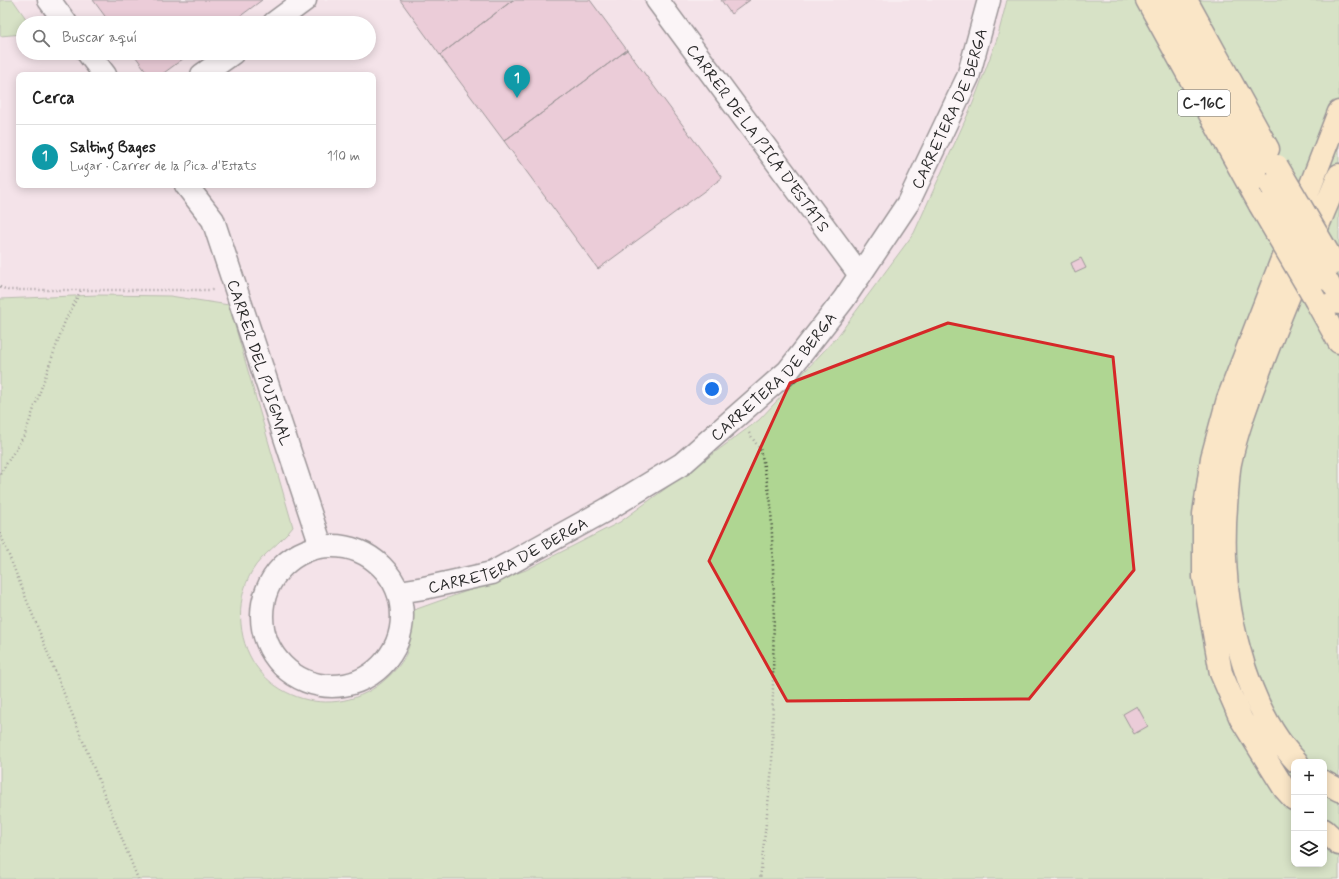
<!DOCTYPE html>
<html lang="es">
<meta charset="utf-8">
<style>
:root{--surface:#fff;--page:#f6f6f6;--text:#222;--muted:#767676;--line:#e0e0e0;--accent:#b45309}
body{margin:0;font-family:Mynerve,sans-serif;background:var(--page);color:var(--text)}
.controls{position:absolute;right:12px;bottom:12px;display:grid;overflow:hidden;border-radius:8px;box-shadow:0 2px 10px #0003}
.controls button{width:36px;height:36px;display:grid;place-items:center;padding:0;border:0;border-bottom:1px solid var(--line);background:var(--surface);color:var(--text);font:20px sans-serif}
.you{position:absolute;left:712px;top:389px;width:14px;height:14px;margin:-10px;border:3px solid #fff;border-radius:50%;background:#1a73e8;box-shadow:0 0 0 6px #1a73e833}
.badge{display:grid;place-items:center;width:26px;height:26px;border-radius:50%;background:var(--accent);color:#fff;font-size:13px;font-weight:700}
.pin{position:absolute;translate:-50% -33px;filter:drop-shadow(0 1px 2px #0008)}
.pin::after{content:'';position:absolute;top:21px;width:14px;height:12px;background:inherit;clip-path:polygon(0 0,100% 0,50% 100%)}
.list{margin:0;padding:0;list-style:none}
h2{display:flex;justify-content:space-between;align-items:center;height:52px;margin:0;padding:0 16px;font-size:17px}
h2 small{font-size:13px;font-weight:400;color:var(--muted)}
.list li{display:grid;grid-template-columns:26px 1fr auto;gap:12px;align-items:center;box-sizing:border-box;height:64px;padding:0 16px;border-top:1px solid var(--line)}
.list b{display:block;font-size:15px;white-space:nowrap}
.list p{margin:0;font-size:13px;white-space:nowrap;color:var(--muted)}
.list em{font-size:13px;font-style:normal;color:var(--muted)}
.icon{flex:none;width:22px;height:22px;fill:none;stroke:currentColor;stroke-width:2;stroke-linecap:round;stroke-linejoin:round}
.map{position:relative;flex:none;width:1339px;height:879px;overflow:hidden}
.search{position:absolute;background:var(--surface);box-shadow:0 2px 10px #0003;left:16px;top:16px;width:360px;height:44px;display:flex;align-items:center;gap:10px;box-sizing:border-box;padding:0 14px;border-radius:22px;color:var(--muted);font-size:15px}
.panel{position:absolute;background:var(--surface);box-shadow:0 2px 10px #0003;left:16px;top:72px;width:360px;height:116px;border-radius:8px}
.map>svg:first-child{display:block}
.built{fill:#f0d7e0;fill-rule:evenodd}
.green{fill:#afd692;stroke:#6d805e;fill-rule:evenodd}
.building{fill:#dca5ba;stroke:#2b2b2b}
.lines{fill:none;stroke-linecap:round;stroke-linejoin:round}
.minor-casing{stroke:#2b2b2b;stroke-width:25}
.major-casing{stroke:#2b2b2b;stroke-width:25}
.path{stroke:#2b2b2b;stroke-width:2.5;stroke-dasharray:1 3;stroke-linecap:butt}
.minor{stroke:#fff;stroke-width:22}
.major{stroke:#fdde96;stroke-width:22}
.major-bridge-casing{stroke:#2b2b2b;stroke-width:25;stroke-linecap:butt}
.major-bridge{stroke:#fdde96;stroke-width:22}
.marked{fill:none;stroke:#d62828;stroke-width:3;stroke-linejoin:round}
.labels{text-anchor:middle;stroke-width:3;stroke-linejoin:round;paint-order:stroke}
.shield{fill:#fff;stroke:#6b6b6b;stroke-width:1}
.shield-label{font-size:15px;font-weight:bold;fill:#2b2b2b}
.street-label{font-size:16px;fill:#2b2b2b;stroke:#fff}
</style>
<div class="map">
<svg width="1339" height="879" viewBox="0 0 1339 879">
<rect width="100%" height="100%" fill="#f8edf1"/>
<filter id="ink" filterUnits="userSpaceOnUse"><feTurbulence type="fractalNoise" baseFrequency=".025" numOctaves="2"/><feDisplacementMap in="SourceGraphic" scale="8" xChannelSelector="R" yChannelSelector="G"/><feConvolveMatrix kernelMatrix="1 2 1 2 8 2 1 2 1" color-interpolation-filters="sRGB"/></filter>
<g filter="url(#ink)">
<path class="built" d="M13 0H1007L997 39 973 103 914 233 837 337 759 420 620 522 526 570 414 610 413 632 406 652 395 671 379 686 360 697 339 702 318 703 297 698 277 687 261 673 249 655 242 634 240 613 244 591 252 571 265 554 282 541 98 295 0 299V36L23 34V53H369V23H29ZM19 75H373V185H19Z"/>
<path class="green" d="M0 0H13L29 23H23V34L0 36Z
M1007 0H1339V879H0V299L98 295 170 296 229 305 293 527C281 543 262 554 252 571 243 587 239 606 241 624 247 697 335 727 387 678 395 671 403 662 407 652 412 638 413 624 414 610L526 570 620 522 759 420 837 337 914 233 973 103 997 39ZM1294 762H1324V864H1294Z"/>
<path class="building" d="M93 0H262L231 23H110Z
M400 0H513L440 55Z
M513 0H590L627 50 504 141 440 55Z
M721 0H750L731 14Z
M627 50 722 178 598 269 504 141Z
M133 53H191L161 75H149Z
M1081 258 1086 268 1075 273 1071 263Z
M1137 706 1148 726 1134 734 1123 714Z"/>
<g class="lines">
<defs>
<g id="minor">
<path d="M49 0 66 23"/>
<path id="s1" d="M657 0 860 275"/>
<path d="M274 23 305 0"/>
<path d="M88 53 105 75"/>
<path d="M202 75 233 53"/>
<path id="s2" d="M186 185 213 220 321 546"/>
<circle cx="332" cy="616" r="70"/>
<path id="s3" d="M399 592 424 588 492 573 606 510 682 464 788 371 844 299 908 203 968 77 989 0"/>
</g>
<path id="major" d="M1147 0 1260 205
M1168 0 1270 184
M1186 0 1268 149
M1326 279 1339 303
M1316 301 1339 342
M1297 762C1267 731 1250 690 1239 649 1224 597 1222 547 1227 494 1228 484 1228 473 1230 463 1237 429 1250 396 1262 364 1286 300 1313 238 1339 175
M1324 782 1339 790
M1294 799 1284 788 1241 719 1221 673 1204 577V514L1212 458 1228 399 1339 112
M1324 830 1339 844"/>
</defs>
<use href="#minor" class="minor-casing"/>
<use href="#major" class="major-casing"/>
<path class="path" d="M0 287 8 290H214
M749 433 761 451 771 503 774 601 772 767 760 879
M0 474 25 434 65 321 81 290
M0 533 138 879"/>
<use href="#minor" class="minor"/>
<use href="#major" class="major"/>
<defs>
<path id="major-bridge" d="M1277 166 1334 263
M1270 184 1326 279
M1260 205 1316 301"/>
</defs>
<use href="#major-bridge" class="major-bridge-casing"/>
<use href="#major-bridge" class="major-bridge"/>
</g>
</g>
<path d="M0 0H1339V879H0ZM948 323 1113 357 1134 570 1029 699 787 701 709 561 790 383Z" fill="#f8edf1" fill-opacity=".55" fill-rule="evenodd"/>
<path class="marked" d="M948 323 1113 357 1134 570 1029 699 787 701 709 561 790 383Z"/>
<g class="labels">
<rect class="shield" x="1178" y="90" width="52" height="26" rx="3"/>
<g class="shield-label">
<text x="1204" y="108">C-16C</text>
</g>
<g class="street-label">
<text dy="6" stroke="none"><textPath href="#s3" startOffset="765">CARRETERA DE BERGA</textPath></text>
<text dy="6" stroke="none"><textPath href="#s1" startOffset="171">CARRER DE LA PICA D'ESTATS</textPath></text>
<text dy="6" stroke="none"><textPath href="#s2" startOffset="194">CARRER DEL PUIGMAL</textPath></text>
<text dy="6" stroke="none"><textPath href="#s3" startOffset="441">CARRETERA DE BERGA</textPath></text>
<text dy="6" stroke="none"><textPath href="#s3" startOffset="116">CARRETERA DE BERGA</textPath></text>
</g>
</g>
</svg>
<div class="controls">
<button>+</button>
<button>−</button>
<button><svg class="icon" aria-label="layers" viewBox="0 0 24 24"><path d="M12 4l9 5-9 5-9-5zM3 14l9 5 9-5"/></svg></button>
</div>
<div class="you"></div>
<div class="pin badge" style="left:517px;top:98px;background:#0f9aa8">1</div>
<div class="search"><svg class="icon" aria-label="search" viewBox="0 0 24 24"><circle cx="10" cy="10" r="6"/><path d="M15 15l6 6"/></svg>Buscar aquí</div>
<section class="panel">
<h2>Cerca<small></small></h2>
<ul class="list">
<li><span class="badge" style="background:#0f9aa8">1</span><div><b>Salting Bages</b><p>Lugar · Carrer de la Pica d'Estats</p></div><em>110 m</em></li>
</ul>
</section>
</div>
